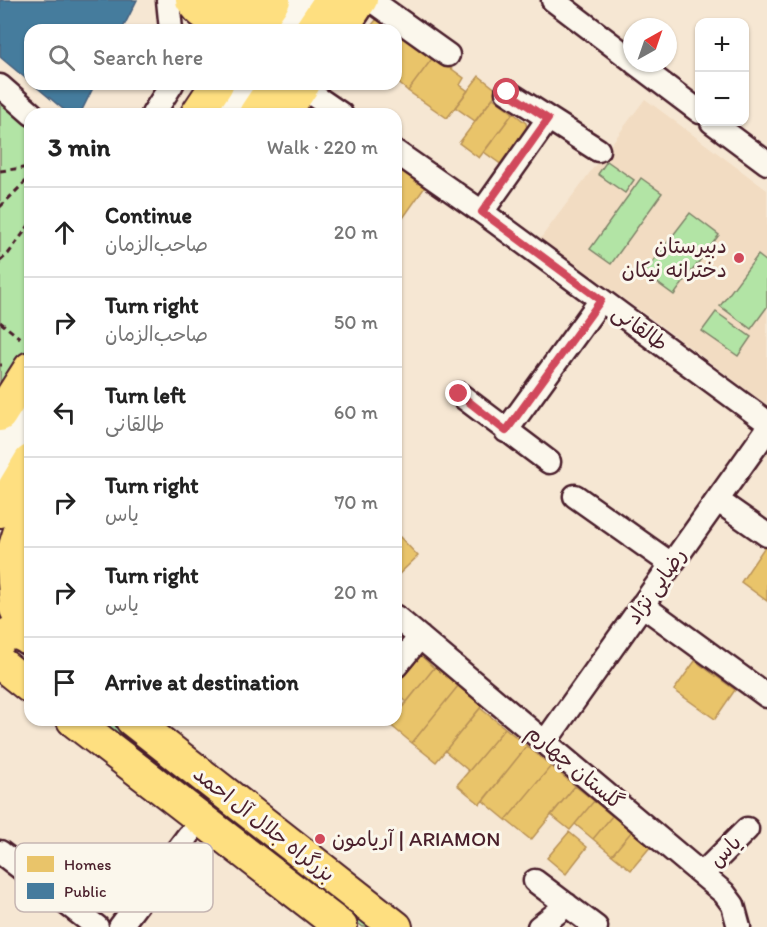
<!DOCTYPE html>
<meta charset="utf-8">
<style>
:root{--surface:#fff;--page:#f2f2f2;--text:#222;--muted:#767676;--line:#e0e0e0}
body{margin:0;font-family:Itim,"Playpen Sans Arabic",sans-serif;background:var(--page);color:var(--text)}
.controls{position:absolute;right:18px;top:18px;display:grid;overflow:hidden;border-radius:12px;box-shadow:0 2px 4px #0004}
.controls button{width:54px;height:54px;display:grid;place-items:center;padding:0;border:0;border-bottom:2px solid var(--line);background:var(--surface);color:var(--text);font:30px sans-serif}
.compass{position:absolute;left:623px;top:18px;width:54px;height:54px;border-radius:50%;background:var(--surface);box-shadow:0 2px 4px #0004;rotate:40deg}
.stop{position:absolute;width:18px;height:18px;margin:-14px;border:4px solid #d1495b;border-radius:50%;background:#fff}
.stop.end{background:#d1495b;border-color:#fff;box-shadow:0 2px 6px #0008}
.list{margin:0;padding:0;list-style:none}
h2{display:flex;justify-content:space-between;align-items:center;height:78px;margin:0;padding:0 24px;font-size:26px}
h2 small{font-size:20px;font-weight:400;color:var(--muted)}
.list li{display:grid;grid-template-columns:39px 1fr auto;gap:18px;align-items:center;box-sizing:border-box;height:90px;padding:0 24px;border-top:2px solid var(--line)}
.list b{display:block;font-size:22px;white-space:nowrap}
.list p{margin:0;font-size:20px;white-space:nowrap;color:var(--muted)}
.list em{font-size:20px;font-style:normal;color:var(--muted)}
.icon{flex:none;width:33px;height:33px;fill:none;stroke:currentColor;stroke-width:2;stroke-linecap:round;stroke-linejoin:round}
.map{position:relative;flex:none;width:767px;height:927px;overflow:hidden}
.search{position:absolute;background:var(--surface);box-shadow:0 2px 4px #0004;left:24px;top:24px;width:378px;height:66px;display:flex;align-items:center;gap:15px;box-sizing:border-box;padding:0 21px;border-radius:18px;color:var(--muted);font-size:22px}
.panel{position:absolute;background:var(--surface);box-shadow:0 2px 4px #0004;left:24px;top:108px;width:378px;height:618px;border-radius:18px}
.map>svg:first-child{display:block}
.built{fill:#f2dcc2}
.green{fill:#b2e4a5;stroke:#7e8268;stroke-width:1.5}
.homes{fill:#e9c46a;stroke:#b99257;stroke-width:1.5}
.public{fill:#457b9d;stroke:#465f7b;stroke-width:1.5}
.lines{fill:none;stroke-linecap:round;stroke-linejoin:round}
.minor-casing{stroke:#4a1f2b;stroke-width:27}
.major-casing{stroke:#4a1f2b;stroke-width:33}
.highway-casing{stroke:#4a1f2b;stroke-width:36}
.path{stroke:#4a1f2b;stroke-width:3;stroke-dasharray:6 4.5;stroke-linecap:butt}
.minor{stroke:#fbf7ec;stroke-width:22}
.major{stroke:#fedf80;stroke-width:28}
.highway{stroke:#fedf80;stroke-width:32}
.route{stroke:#d1495b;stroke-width:8}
.poi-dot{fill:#d1495b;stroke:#fbf7ec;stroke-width:2}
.labels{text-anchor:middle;stroke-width:6;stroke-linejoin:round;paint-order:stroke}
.poi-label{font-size:21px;fill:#4a1f2b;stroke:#fbf7ec;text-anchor:end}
.street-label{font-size:21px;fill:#4a1f2b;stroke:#fbf7ec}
.key{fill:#fbf7ec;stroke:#c6b6b2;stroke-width:1.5}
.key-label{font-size:16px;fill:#4a1f2b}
</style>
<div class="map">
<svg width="767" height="927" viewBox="0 0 767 927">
<rect width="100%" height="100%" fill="#f6e7d3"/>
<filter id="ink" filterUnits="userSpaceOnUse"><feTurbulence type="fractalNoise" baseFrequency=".0167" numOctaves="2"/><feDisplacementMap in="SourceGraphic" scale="12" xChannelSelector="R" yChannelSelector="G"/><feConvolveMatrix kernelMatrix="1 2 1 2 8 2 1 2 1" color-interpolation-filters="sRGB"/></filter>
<g filter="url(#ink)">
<path class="built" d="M645 99 767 190V405L660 325 540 239Z"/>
<path class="green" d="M0 101 30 127V350L0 396Z
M607 161 634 180 625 193 598 174Z
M641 178 662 193 611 264 590 249Z
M690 213 719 235 674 295 644 273Z
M758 255 767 262V307L751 329 720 306Z
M716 312 751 337 738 356 702 331Z
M88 720H113L384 927H363Z"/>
<path class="homes" d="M380 15 434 56 408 91 396 81V30H368Z
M434 56 464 78 460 85 468 91 447 118 408 91Z
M479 76 498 91 475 121 455 107Z
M493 98 513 113 479 158 459 143Z
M513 113 526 123 527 131 502 165 484 152Z
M398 168 425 187 396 228V170Z
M400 537 418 556 396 577V541Z
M766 545 767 547V601L741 582Z
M416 653 419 654 434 668 407 702 396 693V677Z
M695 661 735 690 715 719 674 690Z
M435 667 458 686 412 743 389 724 392 720H396V715Z
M458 686 482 706 436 762 412 743Z
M480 708 505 728 469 771 445 751Z
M505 728 527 746 480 804 457 785Z
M527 746 551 766 506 820 483 801Z
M551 766 575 786 531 840 506 820Z
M575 786 594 801 570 830 551 815Z
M594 801 612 816 593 839 575 824Z
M613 815 632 831 612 855 593 839Z
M632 831 651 846 631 870 612 855Z
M569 832 587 847 566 874 547 858Z"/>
<path class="public" d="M0 0H137L122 30H30V82L0 57Z
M33 84H95L80 114H69Z"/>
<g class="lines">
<defs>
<path id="minor" d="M168 0 171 30
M371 0 448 55
M553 0 632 60
M272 30 293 0
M292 30 312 0
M635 63 700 112
M0 86 32 114
M303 88 341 114
M507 92 598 150
M153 114 172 84
M215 114 236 84
M237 114 257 84
M712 122 767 163
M396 152 482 212 767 422
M482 212 548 119
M459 394 549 462
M506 431 601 300
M0 446 30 399
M0 477 30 430
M575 496 671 564
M717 500 767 535
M642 605 767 696
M396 617 724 893 733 905 739 927
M396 666 420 637
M545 742 767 430
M0 852 97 927
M702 874 747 829
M535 881 596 927
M120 927 188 836
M539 927 567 905"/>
<path id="major" d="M343 30 363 0
M286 114 306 84"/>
<path id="highway" d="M192 0C208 25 229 23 247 0
M253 30 274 0
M311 30 331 0
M197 114 217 84
M255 114 275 84
M0 415 30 368
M30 506 22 524 12 556 16 609 30 639
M0 511 30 461
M0 640C10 630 19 632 30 640
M0 663 30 687
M73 720 341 927
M132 720 396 927"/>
</defs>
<use href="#minor" class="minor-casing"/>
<use href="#major" class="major-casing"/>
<use href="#highway" class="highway-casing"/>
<path class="path" d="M0 171 30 167
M0 207 30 177
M0 261 8 254 30 224
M0 322 20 338
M0 365H2"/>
<use href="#minor" class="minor"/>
<use href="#major" class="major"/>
<use href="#highway" class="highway"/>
</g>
</g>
<g class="lines" filter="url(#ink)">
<path class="route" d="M459 394 506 431 601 300 482 212 548 119 507 92"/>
</g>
<g class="poi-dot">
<circle cx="739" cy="258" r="6"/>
<circle cx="320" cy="839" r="6"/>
</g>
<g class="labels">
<g class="poi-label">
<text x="727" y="253">دبیرستان<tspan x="727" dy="24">دخترانه نیکان</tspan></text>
<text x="332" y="846" text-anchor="start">آریامون | ARIAMON</text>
</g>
<g class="street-label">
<text transform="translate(640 328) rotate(36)" y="7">طالقانی</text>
<text transform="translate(656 586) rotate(-55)" y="7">رضایی نژاد</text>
<text transform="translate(575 767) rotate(40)" y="7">گلستان چهارم</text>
<text transform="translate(264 824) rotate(38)" y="7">بزرگراه جلال آل احمد</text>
<text transform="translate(725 851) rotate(-45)" y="7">یاس</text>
</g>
</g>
<rect x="15" y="843" width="198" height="69" rx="9" class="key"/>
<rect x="27" y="856" width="27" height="16" fill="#e9c46a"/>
<rect x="27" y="883" width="27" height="16" fill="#457b9d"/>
<g class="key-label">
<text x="64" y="870">Homes</text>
<text x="64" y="897">Public</text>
</g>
</svg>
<div class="controls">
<button>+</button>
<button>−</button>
</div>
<svg class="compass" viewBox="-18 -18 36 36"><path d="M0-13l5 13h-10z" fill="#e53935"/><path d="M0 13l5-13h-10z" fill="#767676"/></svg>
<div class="stop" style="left:507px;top:92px"></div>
<div class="stop end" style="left:459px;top:394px"></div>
<div class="search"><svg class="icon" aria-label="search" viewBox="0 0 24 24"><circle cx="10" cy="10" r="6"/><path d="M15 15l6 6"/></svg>Search here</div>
<section class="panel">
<h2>3 min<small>Walk · 220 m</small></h2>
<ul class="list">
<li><svg class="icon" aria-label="ahead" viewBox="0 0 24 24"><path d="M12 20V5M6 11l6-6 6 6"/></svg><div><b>Continue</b><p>صاحب‌الزمان</p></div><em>20 m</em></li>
<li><svg class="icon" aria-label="right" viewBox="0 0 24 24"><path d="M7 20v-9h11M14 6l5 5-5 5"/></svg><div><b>Turn right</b><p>صاحب‌الزمان</p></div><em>50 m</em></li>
<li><svg class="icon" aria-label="left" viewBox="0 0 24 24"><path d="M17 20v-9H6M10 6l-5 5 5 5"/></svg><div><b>Turn left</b><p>طالقانی</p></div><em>60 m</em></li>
<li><svg class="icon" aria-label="right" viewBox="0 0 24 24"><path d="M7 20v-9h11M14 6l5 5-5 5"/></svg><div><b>Turn right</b><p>یاس</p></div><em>70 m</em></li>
<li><svg class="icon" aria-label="right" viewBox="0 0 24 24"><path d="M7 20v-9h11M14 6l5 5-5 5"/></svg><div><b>Turn right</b><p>یاس</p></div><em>20 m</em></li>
<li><svg class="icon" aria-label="arrive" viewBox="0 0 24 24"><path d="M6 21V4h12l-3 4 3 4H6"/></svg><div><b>Arrive at destination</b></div></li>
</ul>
</section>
</div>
